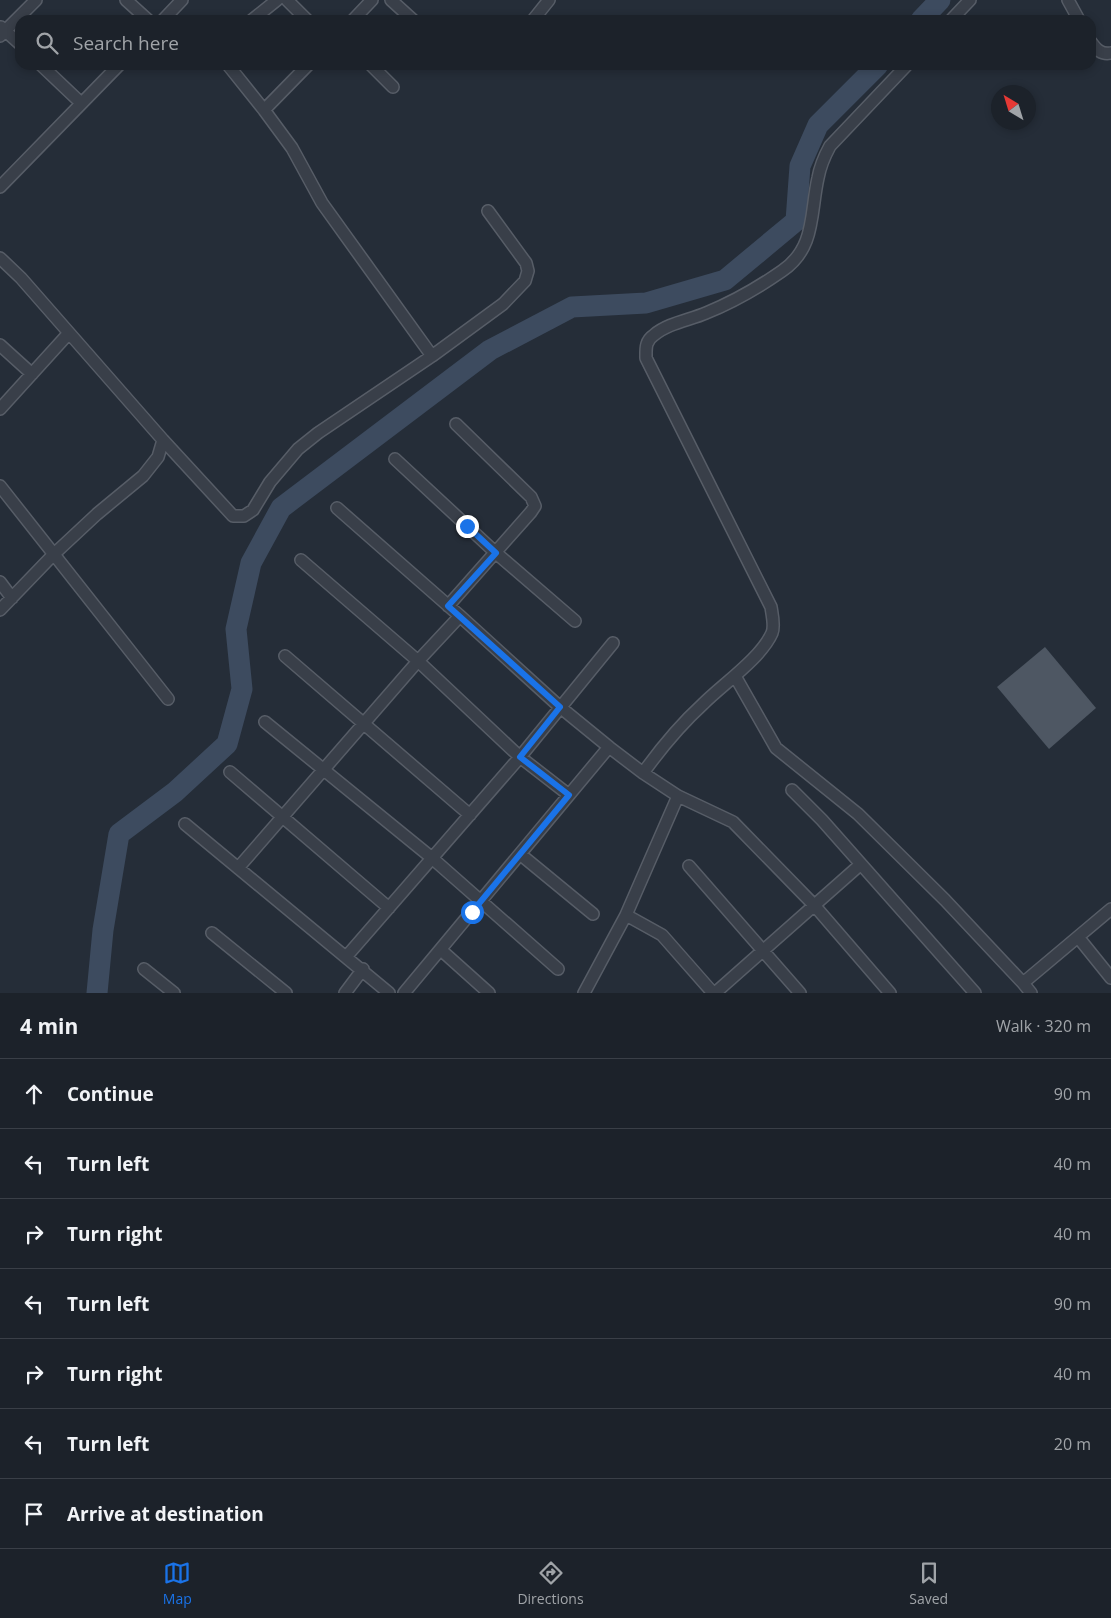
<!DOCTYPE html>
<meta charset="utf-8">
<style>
:root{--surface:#1c222a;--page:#292f36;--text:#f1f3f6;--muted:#a0a4a8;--line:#3a3f47;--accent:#1a73e8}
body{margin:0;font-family:"Open Sans",sans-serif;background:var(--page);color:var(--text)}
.compass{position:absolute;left:991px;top:85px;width:45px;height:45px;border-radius:50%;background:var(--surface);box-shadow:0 2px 8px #0003;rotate:322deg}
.stop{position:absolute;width:15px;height:15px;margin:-11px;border:4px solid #1a73e8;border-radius:50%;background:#fff}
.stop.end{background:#1a73e8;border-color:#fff;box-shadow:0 1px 5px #0008}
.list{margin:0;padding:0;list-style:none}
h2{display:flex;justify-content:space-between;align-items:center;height:65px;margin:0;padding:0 20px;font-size:21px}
h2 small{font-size:16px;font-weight:400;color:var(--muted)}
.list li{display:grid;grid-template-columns:32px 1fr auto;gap:15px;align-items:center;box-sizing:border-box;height:70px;padding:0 20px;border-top:1px solid var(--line)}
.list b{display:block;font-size:19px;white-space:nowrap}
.list em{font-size:16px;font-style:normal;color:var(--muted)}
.icon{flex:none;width:28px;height:28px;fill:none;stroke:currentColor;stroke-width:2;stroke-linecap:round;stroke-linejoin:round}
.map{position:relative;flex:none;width:1111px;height:993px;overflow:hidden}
.search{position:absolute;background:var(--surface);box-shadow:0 2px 8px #0003;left:15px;right:15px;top:15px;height:55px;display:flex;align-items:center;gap:12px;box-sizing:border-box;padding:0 18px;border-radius:15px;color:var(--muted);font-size:19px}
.sheet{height:555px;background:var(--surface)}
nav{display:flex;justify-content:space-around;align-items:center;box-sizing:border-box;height:70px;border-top:1px solid var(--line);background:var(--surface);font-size:14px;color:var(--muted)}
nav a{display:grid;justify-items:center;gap:2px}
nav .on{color:var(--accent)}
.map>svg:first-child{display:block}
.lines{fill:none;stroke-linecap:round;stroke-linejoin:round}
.river{stroke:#3d4b5f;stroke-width:21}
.building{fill:#4e5763}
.street-casing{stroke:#575d67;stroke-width:14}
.street{stroke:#393f49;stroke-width:11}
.route{stroke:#1a73e8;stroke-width:6}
</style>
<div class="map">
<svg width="1111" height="993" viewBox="0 0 1111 993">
<rect width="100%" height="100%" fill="#252d38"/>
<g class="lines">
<path class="river" d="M921 20 940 0
M97 993 103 930 119 834 175 792 227 744 242 689 236 629 251 563 281 508 490 350 572 307 646 303 725 280 796 221 800 166 818 125 878 65"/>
</g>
<path class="building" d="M1045 647 1096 708 1049 749 997 687Z"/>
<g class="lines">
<defs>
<path id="street" d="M126 0 148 20
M287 0 307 20
M391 0 413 20
M1068 0 1079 20
M163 20 182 0
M252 20 277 0
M353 20 372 0
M533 20 549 0
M951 20 970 0
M1 27 20 44
M0 36 36 0
M1091 42C1096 49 1101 55 1111 53
M41 65 81 103
M228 65 264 110 292 148 322 203 432 356
M371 65 393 87
M264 110 308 65
M0 187 119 65
M0 258 21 278 163 440 233 516H244L253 510 270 482 298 449 318 433 432 356 503 304 525 281 528 271 526 263 488 211
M0 345 32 374
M0 409 69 333
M395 459 496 553 575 621
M0 486 168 699
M337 508 460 616 560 707 609 747 643 773 678 796 733 822 814 905 890 993
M301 560 418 661 520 757 569 795
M0 582 12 598
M448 606 531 512 535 506 531 497 456 424
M0 610 53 555 97 514 143 476 158 457 163 440
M285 656 470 815
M735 676 776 748 858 814 945 900 1023 983 1031 993
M265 722 432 858 558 969
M230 772 389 908
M643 773C661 748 680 725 703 704 723 684 761 658 772 633 775 626 772 614 771 607L646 358C646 349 645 341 654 335 668 323 690 320 706 313 733 302 759 287 782 271 816 248 810 213 818 178 820 167 824 157 830 146L907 65
M792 790 822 820 975 993
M185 824 389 993
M520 854 593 914
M689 866 800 993
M238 868 418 661 460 616
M626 915 662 935 713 993
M212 933 286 993
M1078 937 1111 978
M441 950 489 993
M346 957 520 757 613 643
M144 969 174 993
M1023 983 1111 909
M345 993 363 969
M404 993 609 747
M584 993 626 915 678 796
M715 993 861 864"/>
</defs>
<use href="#street" class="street-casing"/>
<use href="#street" class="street"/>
</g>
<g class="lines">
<path class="route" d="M467 526 496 553 448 606 560 707 520 757 569 795 472 912"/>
</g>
</svg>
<svg class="compass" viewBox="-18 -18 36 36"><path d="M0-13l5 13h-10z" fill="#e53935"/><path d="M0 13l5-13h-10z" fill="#a0a4a8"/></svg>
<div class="stop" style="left:472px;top:912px"></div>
<div class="stop end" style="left:467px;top:526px"></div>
<div class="search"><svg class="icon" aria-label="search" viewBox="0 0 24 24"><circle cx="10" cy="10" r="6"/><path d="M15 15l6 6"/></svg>Search here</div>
</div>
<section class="sheet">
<h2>4 min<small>Walk · 320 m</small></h2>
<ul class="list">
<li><svg class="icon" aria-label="ahead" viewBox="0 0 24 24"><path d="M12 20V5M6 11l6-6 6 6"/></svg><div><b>Continue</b></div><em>90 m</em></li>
<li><svg class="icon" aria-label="left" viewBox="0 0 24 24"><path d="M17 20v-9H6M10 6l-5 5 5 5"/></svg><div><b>Turn left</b></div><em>40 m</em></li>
<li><svg class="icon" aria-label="right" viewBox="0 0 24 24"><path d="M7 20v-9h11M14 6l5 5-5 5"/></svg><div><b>Turn right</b></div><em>40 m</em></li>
<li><svg class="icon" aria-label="left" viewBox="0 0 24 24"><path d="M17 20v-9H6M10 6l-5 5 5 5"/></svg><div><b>Turn left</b></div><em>90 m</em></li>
<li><svg class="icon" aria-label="right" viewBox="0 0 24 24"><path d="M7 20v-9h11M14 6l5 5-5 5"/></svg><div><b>Turn right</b></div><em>40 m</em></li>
<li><svg class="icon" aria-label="left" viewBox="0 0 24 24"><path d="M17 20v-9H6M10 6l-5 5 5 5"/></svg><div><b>Turn left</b></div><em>20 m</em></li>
<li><svg class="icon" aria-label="arrive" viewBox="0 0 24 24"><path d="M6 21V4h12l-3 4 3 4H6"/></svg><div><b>Arrive at destination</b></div></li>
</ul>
</section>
<nav>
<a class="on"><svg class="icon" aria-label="map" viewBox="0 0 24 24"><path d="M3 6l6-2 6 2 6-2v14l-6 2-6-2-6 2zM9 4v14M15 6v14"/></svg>Map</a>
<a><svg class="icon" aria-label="directions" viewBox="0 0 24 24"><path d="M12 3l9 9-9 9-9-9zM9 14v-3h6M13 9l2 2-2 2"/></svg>Directions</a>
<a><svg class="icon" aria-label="saved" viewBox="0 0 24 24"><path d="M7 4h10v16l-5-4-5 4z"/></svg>Saved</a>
</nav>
